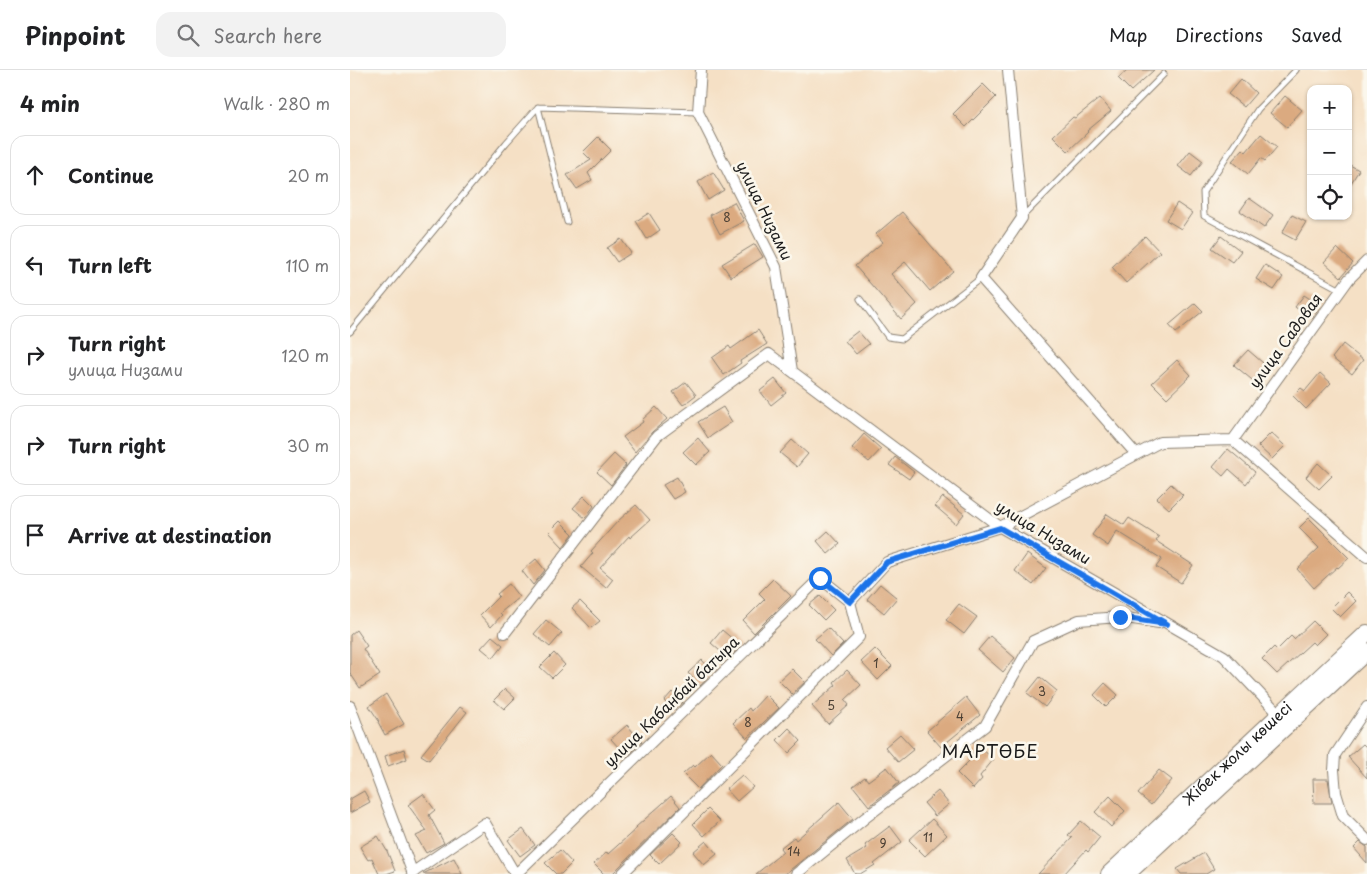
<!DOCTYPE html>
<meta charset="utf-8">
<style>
:root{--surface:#fff;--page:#f2f2f2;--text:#202124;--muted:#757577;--line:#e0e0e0}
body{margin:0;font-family:"Playpen Sans",sans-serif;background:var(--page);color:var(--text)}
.controls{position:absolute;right:15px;top:15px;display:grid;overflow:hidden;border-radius:10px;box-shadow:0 1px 4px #0004}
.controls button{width:45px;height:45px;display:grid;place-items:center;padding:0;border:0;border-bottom:1px solid var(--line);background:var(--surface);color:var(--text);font:25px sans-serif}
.stop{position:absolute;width:15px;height:15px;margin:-11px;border:4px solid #1a73e8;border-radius:50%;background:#fff}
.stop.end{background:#1a73e8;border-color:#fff;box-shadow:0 1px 5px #0008}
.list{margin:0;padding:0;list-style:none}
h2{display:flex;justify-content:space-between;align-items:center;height:65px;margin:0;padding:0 20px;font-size:21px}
h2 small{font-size:16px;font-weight:400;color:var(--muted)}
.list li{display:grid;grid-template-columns:32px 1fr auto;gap:15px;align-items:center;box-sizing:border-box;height:80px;margin:0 10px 10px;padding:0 10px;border:1px solid var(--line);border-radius:15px}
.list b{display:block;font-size:19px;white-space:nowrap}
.list p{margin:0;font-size:16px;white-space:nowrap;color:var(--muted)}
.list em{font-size:16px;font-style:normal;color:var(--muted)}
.icon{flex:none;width:28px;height:28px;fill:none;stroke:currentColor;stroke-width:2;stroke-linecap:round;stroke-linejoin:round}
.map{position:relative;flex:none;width:1017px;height:804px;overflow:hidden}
header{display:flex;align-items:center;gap:30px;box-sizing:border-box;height:70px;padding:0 25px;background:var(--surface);border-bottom:1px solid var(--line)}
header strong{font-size:24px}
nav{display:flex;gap:28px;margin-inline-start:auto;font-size:18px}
.search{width:350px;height:45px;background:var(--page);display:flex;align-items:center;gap:12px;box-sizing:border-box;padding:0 18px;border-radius:15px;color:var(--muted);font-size:19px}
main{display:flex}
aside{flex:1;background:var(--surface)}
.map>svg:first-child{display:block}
.building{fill:#dbaa80}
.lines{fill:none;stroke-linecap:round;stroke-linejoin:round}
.lane-casing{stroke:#887e70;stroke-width:7}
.street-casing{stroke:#887e70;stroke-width:12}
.primary-casing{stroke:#887e70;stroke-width:18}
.lane{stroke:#fff;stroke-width:5}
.street{stroke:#fff;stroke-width:10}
.primary{stroke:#fff;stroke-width:16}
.route{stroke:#1a73e8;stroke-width:6}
.labels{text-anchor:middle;stroke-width:5;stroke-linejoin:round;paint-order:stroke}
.number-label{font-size:12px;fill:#4c4035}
.street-label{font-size:15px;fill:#1c1c1c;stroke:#fbf7ec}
.quarter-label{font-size:18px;letter-spacing:1px;fill:#1c1c1c;stroke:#fbf7ec}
</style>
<header>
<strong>Pinpoint</strong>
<div class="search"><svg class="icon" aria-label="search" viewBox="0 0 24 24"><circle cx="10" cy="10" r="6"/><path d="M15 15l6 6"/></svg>Search here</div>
<nav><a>Map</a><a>Directions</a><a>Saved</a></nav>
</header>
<main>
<aside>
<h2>4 min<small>Walk · 280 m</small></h2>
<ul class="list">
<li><svg class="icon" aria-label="ahead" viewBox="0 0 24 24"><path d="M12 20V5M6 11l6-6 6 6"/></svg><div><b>Continue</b></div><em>20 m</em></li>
<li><svg class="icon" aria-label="left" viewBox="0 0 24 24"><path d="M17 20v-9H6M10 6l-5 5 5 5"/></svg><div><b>Turn left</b></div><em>110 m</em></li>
<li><svg class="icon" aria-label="right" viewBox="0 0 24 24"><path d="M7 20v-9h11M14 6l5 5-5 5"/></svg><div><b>Turn right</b><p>улица Низами</p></div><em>120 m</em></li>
<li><svg class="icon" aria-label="right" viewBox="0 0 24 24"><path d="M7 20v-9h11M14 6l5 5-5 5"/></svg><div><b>Turn right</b></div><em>30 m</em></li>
<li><svg class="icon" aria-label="arrive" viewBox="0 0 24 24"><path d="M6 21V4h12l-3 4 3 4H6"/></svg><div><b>Arrive at destination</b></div></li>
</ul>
</aside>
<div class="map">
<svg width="1017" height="804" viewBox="0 0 1017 804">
<rect width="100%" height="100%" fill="#fbf7ec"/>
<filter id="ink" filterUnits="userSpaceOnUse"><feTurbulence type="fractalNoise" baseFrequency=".02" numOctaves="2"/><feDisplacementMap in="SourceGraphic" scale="10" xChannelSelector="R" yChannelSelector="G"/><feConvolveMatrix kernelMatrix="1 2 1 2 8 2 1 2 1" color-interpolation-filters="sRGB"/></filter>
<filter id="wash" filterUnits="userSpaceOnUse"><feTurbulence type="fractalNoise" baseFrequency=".0096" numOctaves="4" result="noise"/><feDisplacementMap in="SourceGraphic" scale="20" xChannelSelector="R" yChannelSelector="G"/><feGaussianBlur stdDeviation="1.12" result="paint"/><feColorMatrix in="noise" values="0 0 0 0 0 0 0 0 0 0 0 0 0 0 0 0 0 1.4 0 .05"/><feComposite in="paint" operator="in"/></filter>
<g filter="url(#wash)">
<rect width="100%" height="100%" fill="#f5e0c5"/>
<g id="blocks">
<path class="building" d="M777 0H804L781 21 768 8Z
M891 9 906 23 894 37 878 24Z
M633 14 646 27 616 57 603 44Z
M935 26 952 40 937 57 920 43Z
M750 28 761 41 737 61 738 62 718 81 703 66 723 47 725 48Z
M911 64 927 77 915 91 911 88 898 104 882 91 893 79 896 82Z
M248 67 261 80 238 103 242 110 227 119 217 105 241 90 233 82Z
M840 81 853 91 841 106 828 96Z
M998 94 1009 100 998 118Z
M363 102 374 120 358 130 348 112Z
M899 128 923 145 914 158 890 141Z
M384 132 394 151 370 164 360 145Z
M827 133 842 143 831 159 816 150Z
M552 142 603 201 580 221 555 192 541 204 567 234 551 249 505 196 533 172 526 164Z
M299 143 310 160 297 169 286 151Z
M942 145 956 152 945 170 932 163Z
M795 166 810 182 776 213 762 197Z
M871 166 891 181 882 192 862 178Z
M271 169 281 183 267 192 257 178Z
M405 174 413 187 381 207 372 194Z
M987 178 1003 193 991 207 974 192Z
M915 195 933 207 924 220 906 209Z
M954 225 971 236 962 249 945 237Z
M845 233 853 241 826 263 819 255Z
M408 260 417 274 390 291 391 293 374 305 362 288 379 276 381 279Z
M508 261 519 274 506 284 495 271Z
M993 274 1013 290 1002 304 982 288Z
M898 280 920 299 907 314 884 295Z
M827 290 841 305 817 328 802 313Z
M970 303 981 313 956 339 943 326 951 318 955 321Z
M425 309 436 323 421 335 410 321Z
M336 312 346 325 333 335 323 322Z
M306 337 317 349 302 362 285 382 273 367 293 352 292 350Z
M373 337 382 352 358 368 348 352Z
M921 363 935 376 922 389 908 376Z
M514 364 531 379 519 392 502 378Z
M348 368 360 382 346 395 333 382Z
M442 370 458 384 447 397 430 383Z
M878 379 905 402 896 414 879 399 873 406 863 397Z
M264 384 276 395 261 415 247 402Z
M545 387 564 402 559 409 539 395Z
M968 393 982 406 969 419 956 407Z
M327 407 335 422 323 429 313 415Z
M821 414 833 425 819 439 807 428Z
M234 426 244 436 235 448 223 438Z
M593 427 614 444 606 454 585 436Z
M286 435 300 450 280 468 279 466 250 498 263 509 256 518 231 497 243 483 241 481 268 451Z
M757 444 774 455 779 448 809 467 806 471 843 495 831 513 806 497 812 489 767 461 758 476 742 465Z
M959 448 999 488 988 498 987 497 964 518 947 499 969 478 949 458Z
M210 451 223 464 213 477 199 462Z
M478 461 490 474 478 484 467 471Z
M677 484 696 498 683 515 665 501Z
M186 489 195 500 183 515 172 501Z
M423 509 441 526 404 563 393 551 415 529 409 523Z
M159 514 169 527 150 543 152 545 141 557 130 545 149 526 147 524Z
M530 514 547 528 534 543 517 529Z
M997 522 1006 531 990 547 981 538Z
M470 526 484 540 474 550 459 535Z
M230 531 250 551 241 558 222 538Z
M609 534 627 547 614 564 596 550Z
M196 550 212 563 200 577 184 564Z
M963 551 976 564 965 575 962 572 927 604 912 589 924 577 927 580 941 566 944 569Z
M478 558 493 574 481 586 465 569Z
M6 560 17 576 13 579 30 605 10 618 0 603V565Z
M372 560 391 576 378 588 361 573Z
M142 566 153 575 143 588 131 578Z
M640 566 665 588 653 602 628 580Z
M525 579 542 596 528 610 511 592Z
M204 583 215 595 202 608 190 597Z
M352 590 363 602 350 616 338 603Z
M442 599 455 612 442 624 429 611Z
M497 600 511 615 495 630 499 635 478 654 462 636 486 615 484 612Z
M690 607 707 621 695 637 677 623Z
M755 613 768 625 756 637 744 625Z
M155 619 165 628 154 639 144 630Z
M322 622 333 632 324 640 314 631Z
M36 624 54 654 35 665 28 652 29 651 19 636Z
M416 625 429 638 397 668 383 653 399 638 401 641Z
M616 627 630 645 591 677 577 661Z
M110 637 117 642 79 690 71 685Z
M277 655 292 672 277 687 261 669Z
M439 658 451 671 439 683 427 670Z
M550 664 564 679 548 692 535 677Z
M1013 674 1017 678V708L998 687Z
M628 676 644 689 630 706 632 709 623 719 607 703 621 689 619 687Z
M54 679 57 689 38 696 35 686Z
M361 682 372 694 348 719 333 704 343 695 345 697Z
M537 697 549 713 519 736 503 716 515 707 518 711Z
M809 700 822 710 801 735 788 724Z
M392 705 403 717 387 731 376 719Z
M963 709H978L982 733H964Z
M14 721 20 732 0 743V729Z
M588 721 599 734 585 746 574 733Z
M73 724 85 740 79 745 94 773 76 783 66 766 77 761 58 735Z
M321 726 330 737 262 804H254L244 794 257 782 258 784 287 758 286 757Z
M760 726 775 741 761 757 745 742Z
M489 732 503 749 435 804H406L433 782 430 778 444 767 446 770Z
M358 739 370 751 354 766 343 754Z
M582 749 597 765 575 786 559 770Z
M731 751 750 767 738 782 736 780 714 804H688L722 768 718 765Z
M540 756 552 772 524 794 525 795 510 804H505L497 790 517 778 515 775Z
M173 759 185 775 170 786 158 770Z
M323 763 332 772 309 794 300 785Z
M28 766 37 781 45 801 36 804H29L22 788 18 790 10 777Z
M356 771 367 784 354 795 343 782Z
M1010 772 1017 777V793L1004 778Z
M210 780 222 793 211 804H206L195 793Z
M854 783 864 799 856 804H831L827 799Z
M104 788 112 804H73Z"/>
</g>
</g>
<g filter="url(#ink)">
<use href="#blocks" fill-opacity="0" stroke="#887e70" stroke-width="1"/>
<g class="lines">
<defs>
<path id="lane" d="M946 0 908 39 853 122 854 146 991 220
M188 37 217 152
M672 147 814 4
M510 229 538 267 552 269 631 208
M0 262 156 73 188 37 348 42"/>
<path id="street" d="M351 0 348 42 426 197 442 301
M658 0 672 148 631 208 786 384
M883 370 999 209 1017 191
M155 563 307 366 419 284 650 457 874 586 929 644
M0 636 63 804
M1017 637 985 685 984 700 986 723 993 746 1017 770
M62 803 135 753 165 804
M166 804 470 508 500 532
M272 804 509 567 500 532 537 492 650 457 810 372 883 370 1017 487
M446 804 515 748 635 656 683 571 729 550 770 547 809 553"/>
<g id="primary">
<path id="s1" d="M759 804 1017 563"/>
<path d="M777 804 1017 581"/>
</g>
</defs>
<use href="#lane" class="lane-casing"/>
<use href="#street" class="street-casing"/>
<use href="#primary" class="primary-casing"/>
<use href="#lane" class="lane"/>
<use href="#street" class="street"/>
<use href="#primary" class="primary"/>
</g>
</g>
<g class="lines" filter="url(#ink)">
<path class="route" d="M470 508 500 532 537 492 650 458 817 554 770 547"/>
</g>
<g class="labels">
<g class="number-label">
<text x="377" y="152">8</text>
<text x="526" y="598">1</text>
<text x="692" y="626">3</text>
<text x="481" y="640">5</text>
<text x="610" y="651">4</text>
<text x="398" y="657">8</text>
<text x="578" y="772">11</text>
<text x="533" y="778">9</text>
<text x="444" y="786">14</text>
</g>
<g class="street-label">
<text transform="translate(414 141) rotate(64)" y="5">улица Низами</text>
<text transform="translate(936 271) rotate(-54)" y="5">улица Садовая</text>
<text transform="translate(693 463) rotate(31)" y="5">улица Низами</text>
<text transform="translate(322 632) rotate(-44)" y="5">улица Кабанбай батыра</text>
<text dy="5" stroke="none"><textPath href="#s1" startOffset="176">Жібек жолы көшесі</textPath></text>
</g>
<g class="quarter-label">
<text x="640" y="688">МАРТӨБЕ</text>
</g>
</g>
</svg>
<div class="controls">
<button>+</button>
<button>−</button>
<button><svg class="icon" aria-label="locate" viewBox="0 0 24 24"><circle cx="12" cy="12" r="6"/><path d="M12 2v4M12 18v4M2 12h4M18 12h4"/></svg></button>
</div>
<div class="stop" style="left:470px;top:508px"></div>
<div class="stop end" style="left:770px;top:547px"></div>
</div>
</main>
